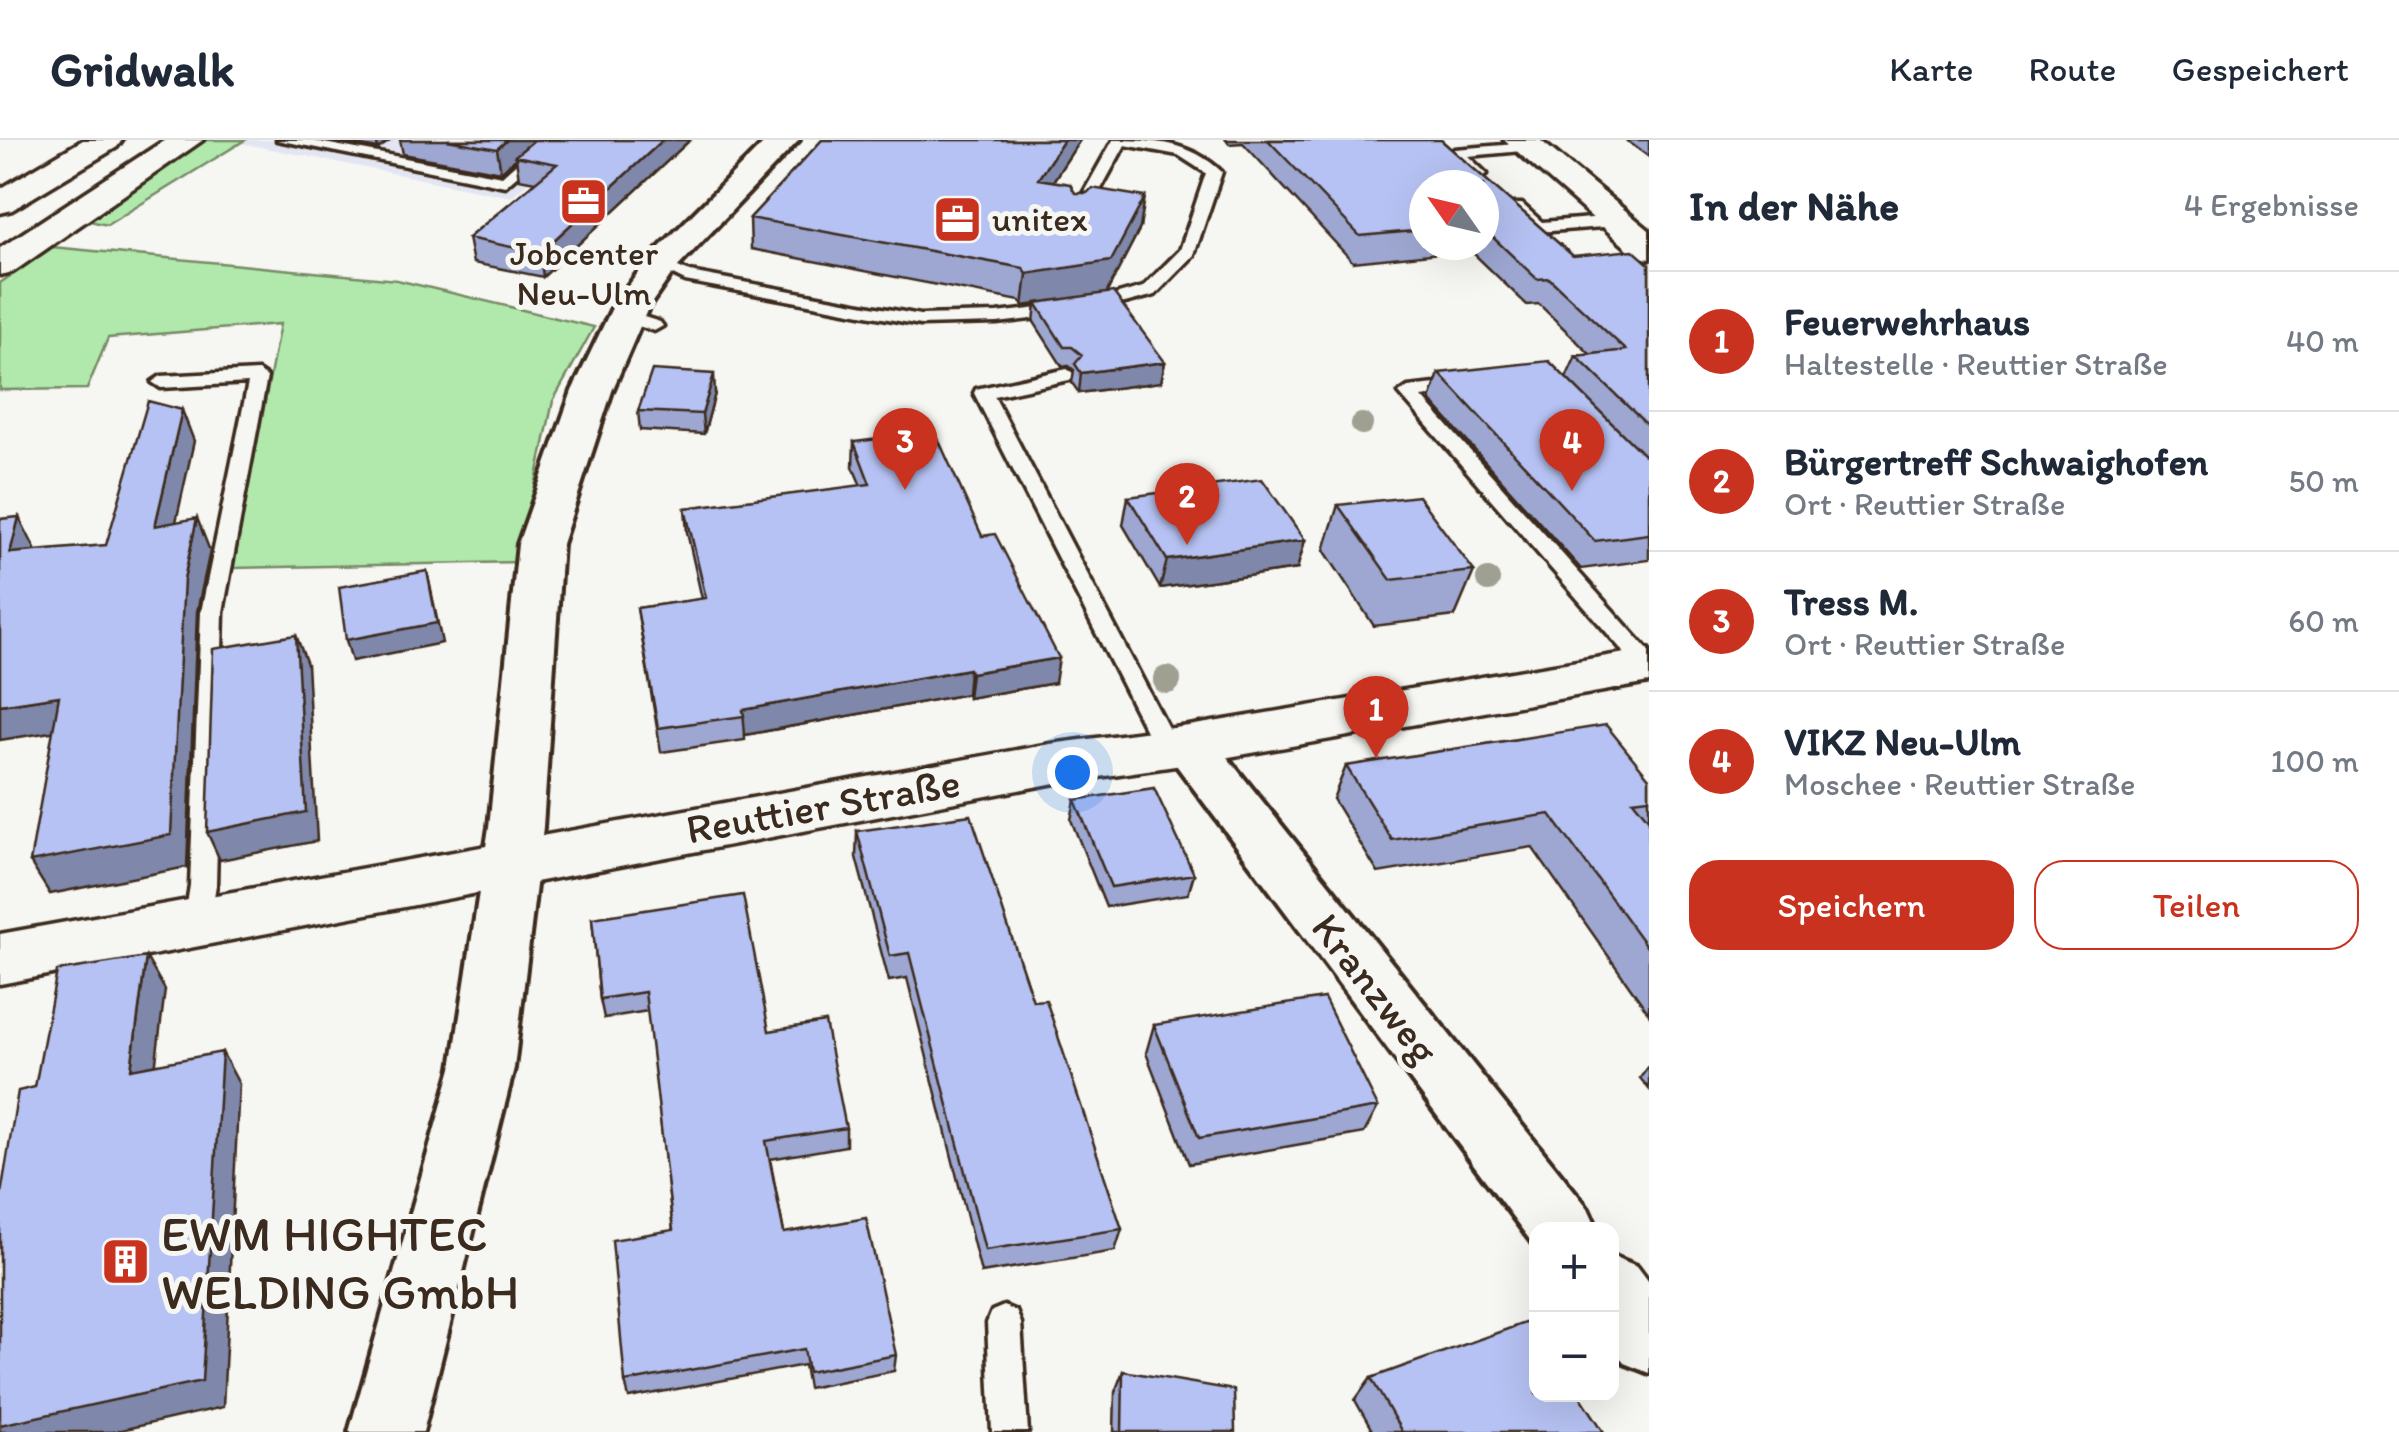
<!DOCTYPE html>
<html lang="de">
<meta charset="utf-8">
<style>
:root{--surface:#fff;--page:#f6f6f7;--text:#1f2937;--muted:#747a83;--line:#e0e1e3;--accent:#c8321e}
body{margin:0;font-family:Itim,sans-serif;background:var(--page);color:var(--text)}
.controls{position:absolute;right:30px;bottom:30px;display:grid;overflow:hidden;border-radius:20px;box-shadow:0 10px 40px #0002}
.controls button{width:90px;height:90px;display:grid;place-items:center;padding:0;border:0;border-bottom:2px solid var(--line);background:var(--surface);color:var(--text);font:50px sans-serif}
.compass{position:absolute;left:1409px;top:30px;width:90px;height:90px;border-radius:50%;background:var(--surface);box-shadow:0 10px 40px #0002;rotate:304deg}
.you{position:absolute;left:1072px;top:632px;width:35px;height:35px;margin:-25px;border:8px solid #fff;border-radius:50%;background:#1a73e8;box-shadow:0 0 0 15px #1a73e833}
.badge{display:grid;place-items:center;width:65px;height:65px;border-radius:50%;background:var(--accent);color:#fff;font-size:32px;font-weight:700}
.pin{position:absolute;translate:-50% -82px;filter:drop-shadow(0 2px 5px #0008)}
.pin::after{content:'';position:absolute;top:52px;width:35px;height:30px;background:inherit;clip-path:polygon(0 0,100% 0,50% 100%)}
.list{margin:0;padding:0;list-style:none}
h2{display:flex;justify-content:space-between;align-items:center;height:130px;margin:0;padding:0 40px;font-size:42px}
h2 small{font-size:32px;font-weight:400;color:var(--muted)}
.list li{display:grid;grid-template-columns:65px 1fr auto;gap:30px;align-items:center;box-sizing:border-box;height:140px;padding:0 40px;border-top:2px solid var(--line)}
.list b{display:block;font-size:38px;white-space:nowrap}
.list p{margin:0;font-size:32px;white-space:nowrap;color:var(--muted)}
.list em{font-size:32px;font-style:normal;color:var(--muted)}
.actions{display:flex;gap:20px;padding:30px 40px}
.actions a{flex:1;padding:22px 0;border:2px solid var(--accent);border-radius:30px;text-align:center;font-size:35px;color:var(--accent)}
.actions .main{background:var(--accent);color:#fff}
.map{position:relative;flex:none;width:1649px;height:1292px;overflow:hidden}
header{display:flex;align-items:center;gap:60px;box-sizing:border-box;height:140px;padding:0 50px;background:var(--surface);border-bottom:2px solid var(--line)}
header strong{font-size:48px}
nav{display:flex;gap:55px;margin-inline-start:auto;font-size:35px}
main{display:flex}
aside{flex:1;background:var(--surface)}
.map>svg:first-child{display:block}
.built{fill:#e3e6f2}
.green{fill:#b1e9ac;stroke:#768a65;stroke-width:2.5}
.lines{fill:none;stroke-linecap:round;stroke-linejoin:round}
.service-casing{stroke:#3b2a1e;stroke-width:7}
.minor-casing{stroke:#3b2a1e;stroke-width:8}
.tertiary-casing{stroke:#3b2a1e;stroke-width:7}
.secondary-casing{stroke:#3b2a1e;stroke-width:7}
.trunk-casing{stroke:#3b2a1e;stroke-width:7}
.service{fill:#f6f6f2;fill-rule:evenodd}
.minor{fill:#f6f6f2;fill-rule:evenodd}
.tertiary{fill:#f6f6f2;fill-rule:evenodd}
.secondary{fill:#f6f6f2;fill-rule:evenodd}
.trunk{fill:#f6f6f2;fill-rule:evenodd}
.tree{fill:#9fa091}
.wall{fill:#9da7d1;stroke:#3b2a1e;stroke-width:2.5;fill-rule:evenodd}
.shaded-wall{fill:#7f88aa;stroke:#3b2a1e;stroke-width:2.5}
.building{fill:#b6c2f3;stroke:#3b2a1e;stroke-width:2.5}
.labels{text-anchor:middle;stroke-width:10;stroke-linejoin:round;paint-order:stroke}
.far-poi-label{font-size:35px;fill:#3b2a1e;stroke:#f6f6f2;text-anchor:start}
.street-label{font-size:42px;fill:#3b2a1e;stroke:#f6f6f2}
.near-poi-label{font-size:50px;fill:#3b2a1e;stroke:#f6f6f2;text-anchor:start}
</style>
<header>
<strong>Gridwalk</strong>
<nav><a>Karte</a><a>Route</a><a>Gespeichert</a></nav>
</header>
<main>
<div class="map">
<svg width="1649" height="1292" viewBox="0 0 1649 1292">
<rect width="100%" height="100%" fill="#f6f6f2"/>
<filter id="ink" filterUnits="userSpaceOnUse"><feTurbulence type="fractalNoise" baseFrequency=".01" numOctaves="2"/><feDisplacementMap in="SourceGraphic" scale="20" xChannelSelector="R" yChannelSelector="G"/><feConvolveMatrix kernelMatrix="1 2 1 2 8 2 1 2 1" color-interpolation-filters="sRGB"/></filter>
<g filter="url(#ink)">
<path class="built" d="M245 0H577L511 57 240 3Z"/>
<path class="green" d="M202 0H245L107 85 81 79Z
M52 107 397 140 594 187 553 261 519 422 233 428 280 184 108 198 87 249 0 250V143Z"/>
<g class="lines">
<defs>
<path id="service" d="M277 0H308L502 36 542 0H558L505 46Z
M1113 0C1154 0 1191 2 1222 32L1194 115 1155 155 1091 172 997 183 920 185 685 141 653 125 661 120 690 132 920 175 997 173 1090 162 1143 147 1180 110 1206 33 1178 15 1125 5 1085 78H1073L1071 75Z
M1528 3 1533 4V10L1468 16 1487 34 1479 39 1448 13 1455 9Z
M1510 64H1522L1542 82 1616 76 1624 81 1616 86 1538 92 1510 70Z
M625 171 660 182 663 186 654 191 619 180 616 176Z
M1067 229 1076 235 1074 239 994 256 1178 607 1166 616 1154 607 974 253 976 249Z
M258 231 267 237 223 472 216 745 208 793 198 796 188 793 184 785 190 745 201 472 248 243 161 248 152 242 161 236Z
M1463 241 1472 247 1470 251 1422 257 1649 511V534L1641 532 1399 253 1408 247Z
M1004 1166 1016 1171 1021 1183 1028 1292H992L987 1183 992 1171Z"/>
<path id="minor" d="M767 0H799L673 132 648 168 612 251 562 404 543 687 514 928 423 1292H349L452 928 489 687 518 404 572 251 612 168 649 118Z
M1189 587 1207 592 1588 1068 1598 1090H1536V1108L1171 618 1163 605 1171 592Z
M1612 1116 1637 1126 1649 1142V1233L1624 1223 1612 1206Z"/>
<path id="tertiary" d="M1504 0H1540L1649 90V119L1636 116Z"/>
<path id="secondary" d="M1649 509V543L1189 624 1050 644 0 844V794L1050 604 1189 586Z"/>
<path id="trunk" d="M83 0H122L117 7 12 70 0 73V49Z
M165 0H203L13 132 0 135V108Z"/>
</defs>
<use href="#service" class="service-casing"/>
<use href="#minor" class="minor-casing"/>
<use href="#tertiary" class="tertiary-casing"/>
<use href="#secondary" class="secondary-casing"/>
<use href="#trunk" class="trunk-casing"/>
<use href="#service" class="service"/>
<use href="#minor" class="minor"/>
<use href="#tertiary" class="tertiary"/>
<use href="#secondary" class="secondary"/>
<use href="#trunk" class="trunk"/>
</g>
<g class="tree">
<circle cx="1362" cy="284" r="11"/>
<circle cx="1488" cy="440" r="12"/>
<circle cx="1167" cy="540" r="14"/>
</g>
<path class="wall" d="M329 0H391L378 9Z
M400 0H690L543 137 473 123 468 98 535 42 519 39 516 18 501 32 403 14Z
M822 0H1080L1053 41 1140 88 1106 153 1165 222 1161 242 1079 253 1072 243 1074 230 1069 226H1062L1034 182 1036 164 1023 166 1020 161 751 109 750 78Z
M1226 0H1441L1573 116 1649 124V420L1581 429 1430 260 1439 233 1566 238 1576 216 1590 214 1539 164 1527 165 1470 110 1353 122 1243 3 1229 4ZM1424 45H1484V105H1424Z
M1626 0H1649V17Z
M715 253 704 294 640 290 638 271Z
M854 302 982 396 1055 543 968 558 967 554 745 595V600L661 612 637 468 702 459 687 392 685 368 861 346 853 327Z
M1128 357 1305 400 1297 429 1160 448 1123 385Z
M1338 365 1474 431 1455 476 1374 486 1324 410Z
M1346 626 1649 638V874L1532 707 1378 733 1333 659Z
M1075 660 1194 734 1188 754 1106 767 1071 680Z
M857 691 1033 861 1122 1089 1115 1111 981 1133 907 838 889 841 856 717Z
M592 778 769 891 846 988V1006L770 1019 784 1093 896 1215 894 1231 808 1248 804 1225 629 1258 625 1242 673 1090 648 871 604 878 600 859Z
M1154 885 1378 967 1364 993 1189 1024 1146 913Z
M1649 926V949L1640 938Z
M1123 1231 1235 1292H1114L1115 1252Z
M1371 1238 1604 1292H1373L1355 1260Z"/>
<path class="shaded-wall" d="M376 0H391L378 9Z
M507 0H536L515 16 516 18 501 32 497 9Z
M663 0H690L543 137 540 113Z
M1064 0H1080L1034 70 1038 39Z
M1145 57 1140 88 1106 154 1023 166 1027 134Z
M1165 222 1161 242 1079 253 1081 233Z
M714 234 715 253 704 294 702 274Z
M182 270 194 301 168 418 155 386Z
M19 377 35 409 26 445 10 413Z
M197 378 210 411 197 472 187 727 50 754 30 722 184 439Z
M1305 400 1297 429 1160 448 1167 420Z
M427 431 442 503 352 521 346 500Z
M296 495 307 524 317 701 220 720 207 692Z
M1059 518 1055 543 968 558 971 533Z
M969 529 967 554 745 595 743 570Z
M59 556 76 588 0 600V565Z
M146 817 165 850 151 961 131 929Z
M222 912 239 944 223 1267 112 1292H0V1285Z"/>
<path class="building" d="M447 0H507L497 9Z
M534 0H663L540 113 468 98 557 24 515 16Z
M822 0H1064L1038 39 1070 44 1075 53H1087L1092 48 1145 57 1111 121 1027 134 1023 128 750 78Z
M1268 0H1441L1573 116 1633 110 1649 124V287L1576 216 1626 210 1549 138 1537 139 1484 89V45H1424V90L1360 96Z
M1113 152 1165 222 1081 233 1075 224 1082 215 1072 207H1064L1036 163Z
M1549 221 1649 320V394L1595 401 1439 233Z
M652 230 714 234 702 274 638 271Z
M148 261 182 270 155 386 197 378 184 439 171 695 30 722 59 556 0 565V379L19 377 10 413 106 405Z
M935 292 982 396 995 394 1059 518 971 533 969 529 743 570 744 576 658 588 637 468 706 458 685 368 870 344 854 302Z
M1262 339 1305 400 1167 420 1128 357Z
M1418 356 1474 431 1391 440 1338 365Z
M427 431 437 483 346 500 339 447Z
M296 495 306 672 207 692 213 509Z
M1606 585 1649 638V658L1633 660 1649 680V810L1550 674 1392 700 1346 626Z
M1154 648 1194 734 1111 747 1075 660Z
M971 675 1033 861 1046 860 1122 1089 985 1110 909 813 890 816 857 691Z
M743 755 769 891 825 882 846 988 766 1001 784 1093 866 1078 896 1215 808 1232 804 1209 625 1242 612 1100 673 1090 645 852 600 859 592 778Z
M146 817 131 929 222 912 202 1241 0 1285V1060L18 951 35 947 57 831Z
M1324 858 1378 967 1199 998 1154 885Z
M1530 1181 1536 1190V1254H1579L1604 1292H1402L1371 1238Z
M1123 1231 1234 1250 1235 1292H1122Z"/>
</g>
<defs>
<symbol id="office-square" viewBox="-11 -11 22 22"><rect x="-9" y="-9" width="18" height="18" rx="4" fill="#c8321e" stroke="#f6f6f2"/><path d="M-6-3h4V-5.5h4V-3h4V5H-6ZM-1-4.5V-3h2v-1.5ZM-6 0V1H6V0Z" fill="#fff"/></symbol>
<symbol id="building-square" viewBox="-11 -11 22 22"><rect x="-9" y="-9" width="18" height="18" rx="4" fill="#c8321e" stroke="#f6f6f2"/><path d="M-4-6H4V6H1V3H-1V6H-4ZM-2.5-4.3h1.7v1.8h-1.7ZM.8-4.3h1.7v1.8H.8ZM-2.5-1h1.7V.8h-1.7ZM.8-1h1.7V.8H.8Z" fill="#fff"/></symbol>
</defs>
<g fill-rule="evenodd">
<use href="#office-square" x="556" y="34" width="55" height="55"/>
<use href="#office-square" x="930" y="52" width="55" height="55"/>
<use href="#building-square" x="98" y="1094" width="55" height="55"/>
</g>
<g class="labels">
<g class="far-poi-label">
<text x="992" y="91">unitex</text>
<text x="584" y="125" text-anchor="middle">Jobcenter<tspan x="584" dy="40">Neu-Ulm</tspan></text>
</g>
<g class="street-label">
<text transform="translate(823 665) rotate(-10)" y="15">Reuttier Straße</text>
<text transform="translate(1376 848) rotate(52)" y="15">Kranzweg</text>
</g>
<g class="near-poi-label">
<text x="161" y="1111">EWM HIGHTEC<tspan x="161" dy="58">WELDING GmbH</tspan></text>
</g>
</g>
</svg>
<div class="controls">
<button>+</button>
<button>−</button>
</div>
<svg class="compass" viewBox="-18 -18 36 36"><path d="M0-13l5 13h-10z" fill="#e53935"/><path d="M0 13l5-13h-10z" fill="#747a83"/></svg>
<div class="you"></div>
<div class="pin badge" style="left:1376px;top:618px">1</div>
<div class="pin badge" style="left:1187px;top:405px">2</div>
<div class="pin badge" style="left:905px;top:350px">3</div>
<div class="pin badge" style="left:1572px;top:351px">4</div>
</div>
<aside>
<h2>In der Nähe<small>4 Ergebnisse</small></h2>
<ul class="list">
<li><span class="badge">1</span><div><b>Feuerwehrhaus</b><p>Haltestelle · Reuttier Straße</p></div><em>40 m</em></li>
<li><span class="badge">2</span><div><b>Bürgertreff Schwaighofen</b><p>Ort · Reuttier Straße</p></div><em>50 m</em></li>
<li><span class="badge">3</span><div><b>Tress M.</b><p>Ort · Reuttier Straße</p></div><em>60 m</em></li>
<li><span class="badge">4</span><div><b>VIKZ Neu-Ulm</b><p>Moschee · Reuttier Straße</p></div><em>100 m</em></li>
</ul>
<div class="actions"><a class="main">Speichern</a><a>Teilen</a></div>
</aside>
</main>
